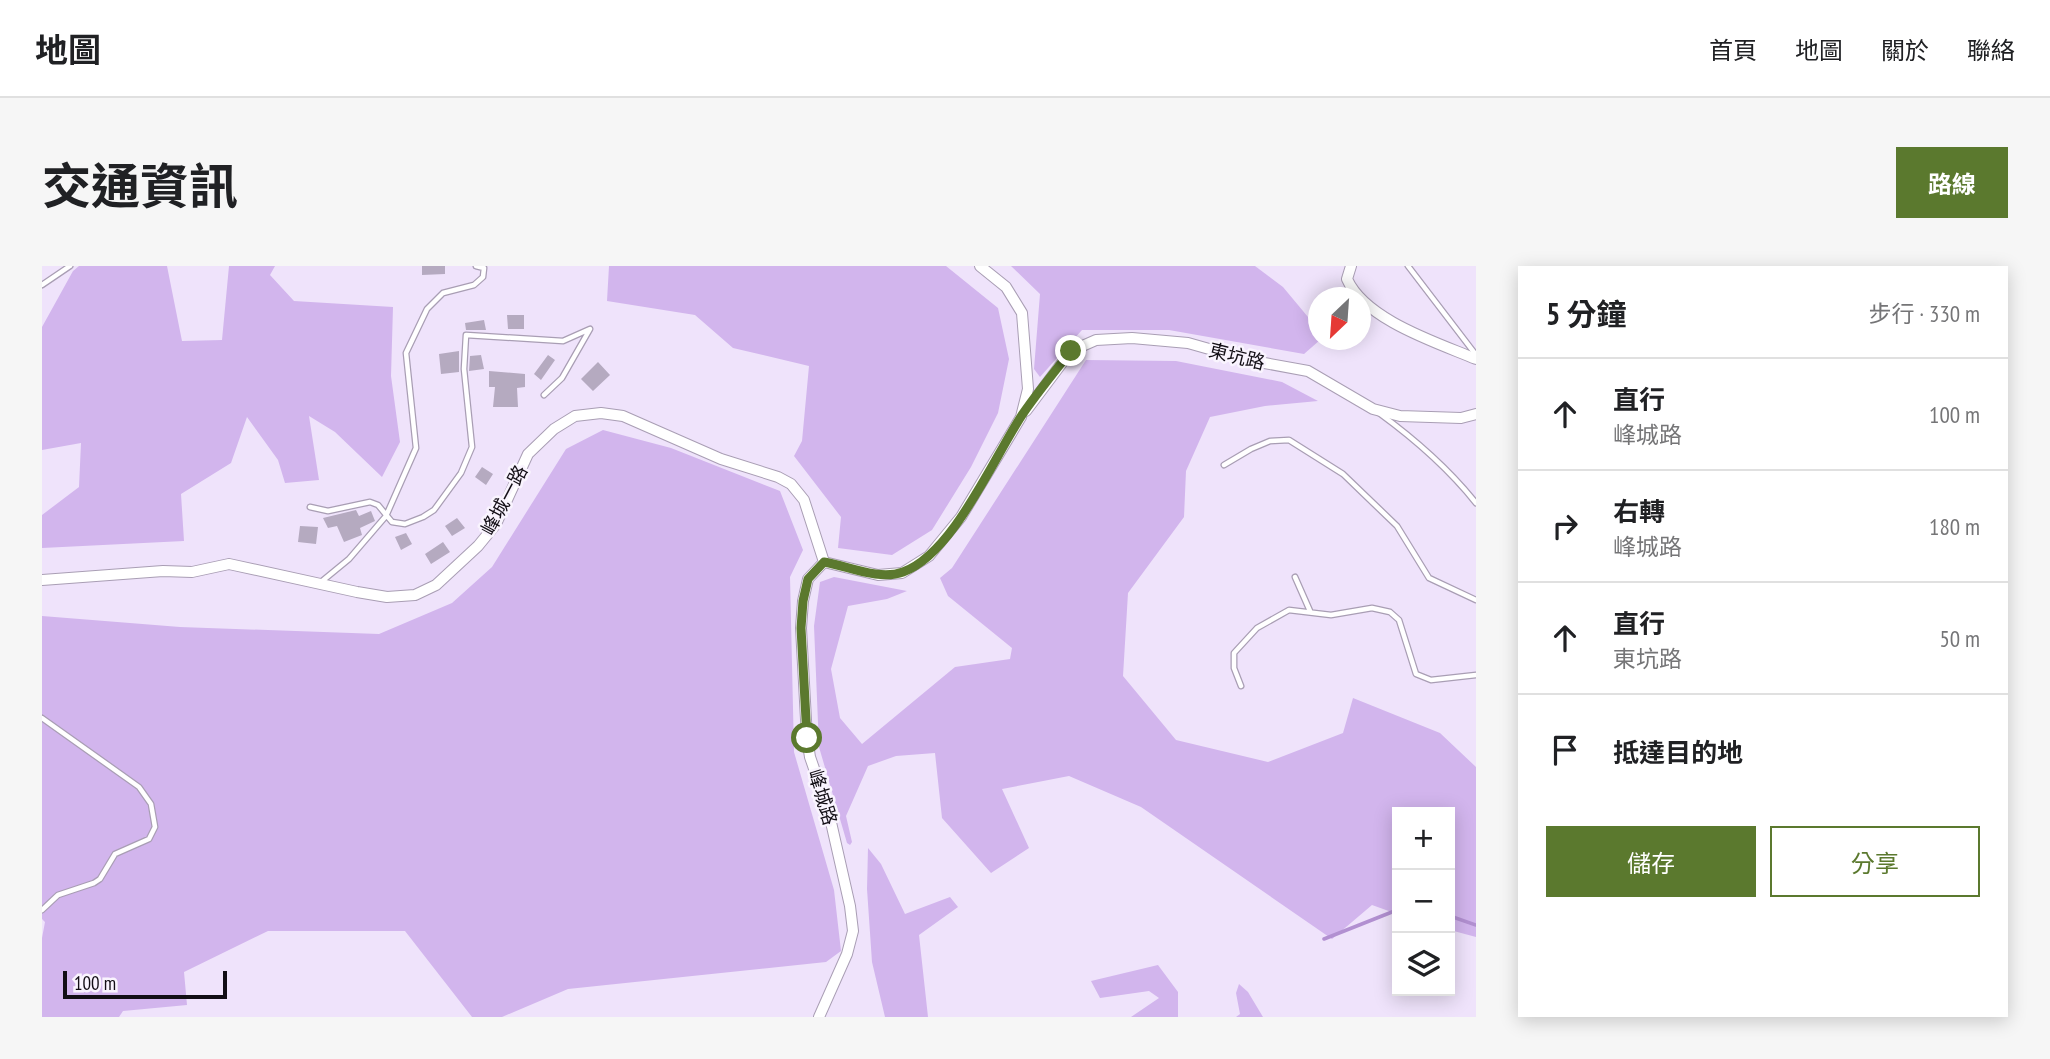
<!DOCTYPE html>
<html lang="zh-TW">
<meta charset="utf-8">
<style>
:root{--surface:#fff;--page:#f6f6f6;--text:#202124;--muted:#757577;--line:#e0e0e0;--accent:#5b792e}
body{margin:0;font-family:"PT Sans Narrow","Noto Sans TC",sans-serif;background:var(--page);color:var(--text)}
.controls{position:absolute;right:21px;bottom:21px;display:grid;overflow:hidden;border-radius:0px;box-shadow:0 4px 18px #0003}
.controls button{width:63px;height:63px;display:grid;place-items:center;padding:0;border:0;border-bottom:2px solid var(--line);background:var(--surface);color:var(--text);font:35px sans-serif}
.compass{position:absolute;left:1266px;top:21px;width:63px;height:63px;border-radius:50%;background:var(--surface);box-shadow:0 4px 18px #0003;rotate:205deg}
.scale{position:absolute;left:21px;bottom:18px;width:164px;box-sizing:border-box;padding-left:7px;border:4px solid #120e15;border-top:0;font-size:19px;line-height:24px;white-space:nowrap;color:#120e15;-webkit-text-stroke:5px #f9f4fe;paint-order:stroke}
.stop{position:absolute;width:21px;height:21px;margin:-16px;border:5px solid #5b792e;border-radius:50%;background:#fff}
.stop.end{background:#5b792e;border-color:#fff;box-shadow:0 2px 7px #0008}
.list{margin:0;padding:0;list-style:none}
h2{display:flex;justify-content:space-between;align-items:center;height:91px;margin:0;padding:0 28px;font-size:30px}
h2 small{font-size:23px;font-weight:400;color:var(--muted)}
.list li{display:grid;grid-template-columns:46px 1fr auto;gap:21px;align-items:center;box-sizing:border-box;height:112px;padding:0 28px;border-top:2px solid var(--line)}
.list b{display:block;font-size:26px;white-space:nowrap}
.list p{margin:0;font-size:23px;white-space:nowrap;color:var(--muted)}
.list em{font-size:23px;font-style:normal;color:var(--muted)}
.actions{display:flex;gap:14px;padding:21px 28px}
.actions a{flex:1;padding:16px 0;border:2px solid var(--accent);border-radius:0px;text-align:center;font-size:24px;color:var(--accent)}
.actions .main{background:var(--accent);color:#fff}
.icon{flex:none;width:38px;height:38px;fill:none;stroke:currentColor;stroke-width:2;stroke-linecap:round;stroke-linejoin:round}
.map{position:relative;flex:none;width:1434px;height:751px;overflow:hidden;border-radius:0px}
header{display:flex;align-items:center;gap:42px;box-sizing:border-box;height:98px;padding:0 35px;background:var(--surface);border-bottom:2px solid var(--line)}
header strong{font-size:33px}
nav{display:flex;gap:38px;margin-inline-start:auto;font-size:24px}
.intro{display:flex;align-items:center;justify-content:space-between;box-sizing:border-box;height:168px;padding:0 42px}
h1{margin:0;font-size:49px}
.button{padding:18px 32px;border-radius:0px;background:var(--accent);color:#fff;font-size:24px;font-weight:700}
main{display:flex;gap:42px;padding:0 42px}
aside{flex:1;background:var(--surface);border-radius:0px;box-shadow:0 4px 18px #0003}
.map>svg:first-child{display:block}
.green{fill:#d2b5ed}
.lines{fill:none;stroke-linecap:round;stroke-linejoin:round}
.stream{stroke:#b290d1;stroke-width:3.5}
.building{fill:#b5aac0}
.service-casing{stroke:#a99eb4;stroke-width:7}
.minor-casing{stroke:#a99eb4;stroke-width:12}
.service{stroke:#fff;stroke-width:4.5}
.minor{stroke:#fff;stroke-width:10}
.route{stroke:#5b792e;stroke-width:9}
.labels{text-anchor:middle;stroke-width:5;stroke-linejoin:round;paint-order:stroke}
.street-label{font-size:19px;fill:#120e15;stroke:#f9f4fe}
</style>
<header>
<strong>地圖</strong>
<nav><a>首頁</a><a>地圖</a><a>關於</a><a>聯絡</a></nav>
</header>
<div class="intro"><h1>交通資訊</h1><a class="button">路線</a></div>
<main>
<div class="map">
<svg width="1434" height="751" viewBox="0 0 1434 751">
<rect width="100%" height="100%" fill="#efe3fb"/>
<path class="green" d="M37 0H125L140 75 180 74 187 0H233L228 9 252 35 351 41 349 110 358 176 340 211 293 166 267 150 277 214 243 217 236 194 205 151 189 197 139 228 142 275 0 282V249L37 221 39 177 0 184V61L31 5Z
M567 0H904L956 42 967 93 956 147 929 201 890 264 850 289 796 282 799 251 752 190 760 175 767 100 691 82 653 49 565 35Z
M969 0H1213L1241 21 1276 63 1278 74 1262 88 1127 64H1040L998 111 992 103 998 28Z
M1044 94 1134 95 1240 116 1276 135 1223 140 1168 151 1144 205 1142 251 1086 327 1081 410 1134 474 1226 496 1301 467 1311 432 1398 467 1434 501V671L1408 664V546H1355V648L1330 639 1290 673 1099 541 1027 510 960 523 987 582 949 607 900 552 893 487 854 490 826 500 804 550 810 576 808 579 805 577 777 481 772 360 778 316 792 311 865 325 845 333 806 340 789 403 798 452 820 478 913 401 968 393 970 382 906 330 898 312 910 302Z
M561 164 629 182 738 225 761 284 748 311 752 486 792 624 799 685 784 696 526 723 460 751H430L363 665H226L142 706 145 739 81 745 77 751H0V672L3 656 0 653V350L138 361 337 368 410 337 450 301 524 183Z
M826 582 839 598 863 648 908 631 916 641 877 669 886 751H843L830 696 825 623Z
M1116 699 1136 726V751H1089L1117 732 1107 725 1058 732 1049 715Z
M1197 718 1206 726 1221 751H1194L1198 748 1194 727Z"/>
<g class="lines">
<path class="stream" d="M1408 650 1434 659
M1282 673 1355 644"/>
</g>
<path class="building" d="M380 0H403V8L380 9Z
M465 49H482V63H466Z
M442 54 444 64H424L423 57Z
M417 85V106L399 108 397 88Z
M439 89 442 103 427 105 428 90Z
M506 89 513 94 499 114 492 108Z
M556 96 568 109 551 125 539 113Z
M447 105 483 108V121L475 122 476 141H451L453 121H447Z
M440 201 451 208 444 219 433 211Z
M314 244 317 250 329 245 333 255 318 262 320 269 302 276 295 260 286 262 281 252Z
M415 252 423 262 410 270 403 260Z
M258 260 276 261 274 278 256 276Z
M364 267 370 278 359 284 353 271Z
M401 276 408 286 389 298 383 288Z"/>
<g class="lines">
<defs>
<path id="service" d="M1366 0 1434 89
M0 19 28 0
M1337 147C1374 174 1406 202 1434 237
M1182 199 1209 183 1228 175 1247 174 1301 208 1355 260 1387 312 1434 334
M268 241 286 245 328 236 336 239 350 256 363 258 381 251 392 244 419 207 430 181 422 103 424 69 521 75 548 63 520 112 502 129
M1253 311 1268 345
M279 316 307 293 344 250 374 182 364 87 385 43 401 27 432 19 441 11 442 2 434 0
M1199 420 1192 402V387L1215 362 1247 344 1289 349 1330 342 1348 346 1357 354 1374 408 1389 414 1434 409
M0 452 97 521 109 538 113 561 107 573 73 588 58 613 52 617 16 629 0 644"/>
<path id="minor" d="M1309 0 1305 13C1323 54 1396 77 1434 93
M984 145 1029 85 1054 74 1090 72 1146 77 1206 94 1266 105 1331 143 1358 150 1419 152 1434 148
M0 314 121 305 150 306 187 298 315 326 345 331 373 329 394 319 436 280 454 258 486 188 512 163 533 150 559 147 581 150 679 193 736 211 749 218 762 234 782 296
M777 751 805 688 811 665 808 640 786 543 768 491 765 472 759 362 761 335 766 313 782 296 836 309 860 307 887 290 919 251 979 151 986 123 980 47 964 21 938 0"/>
</defs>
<use href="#service" class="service-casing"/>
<use href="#minor" class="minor-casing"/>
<use href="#service" class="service"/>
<use href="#minor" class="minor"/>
</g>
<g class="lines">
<path class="route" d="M765 472 759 362 761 335 766 313 782 296C806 300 837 315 861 306 911 288 951 193 980 149 995 127 1012 106 1029 85"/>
</g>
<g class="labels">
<g class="street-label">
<text transform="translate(1195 90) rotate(14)" y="7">東坑路</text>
<text transform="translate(462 234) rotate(-62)" y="7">峰城一路</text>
<text transform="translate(781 531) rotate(73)" y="7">峰城路</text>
</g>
</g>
</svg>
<div class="controls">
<button>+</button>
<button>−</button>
<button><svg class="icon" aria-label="layers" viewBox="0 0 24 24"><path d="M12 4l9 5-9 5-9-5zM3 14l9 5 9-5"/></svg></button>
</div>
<svg class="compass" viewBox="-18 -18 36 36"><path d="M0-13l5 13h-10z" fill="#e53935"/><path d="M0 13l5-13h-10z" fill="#757577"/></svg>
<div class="scale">100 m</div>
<div class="stop" style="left:765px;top:472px"></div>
<div class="stop end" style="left:1029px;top:85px"></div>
</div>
<aside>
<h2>5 分鐘<small>步行 · 330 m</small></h2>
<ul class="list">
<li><svg class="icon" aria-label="ahead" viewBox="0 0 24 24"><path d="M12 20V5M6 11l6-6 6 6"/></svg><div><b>直行</b><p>峰城路</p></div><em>100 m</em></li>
<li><svg class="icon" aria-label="right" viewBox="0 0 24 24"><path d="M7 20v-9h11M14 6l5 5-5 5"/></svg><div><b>右轉</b><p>峰城路</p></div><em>180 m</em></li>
<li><svg class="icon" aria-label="ahead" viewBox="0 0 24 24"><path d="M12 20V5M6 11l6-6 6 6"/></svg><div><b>直行</b><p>東坑路</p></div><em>50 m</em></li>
<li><svg class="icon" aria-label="arrive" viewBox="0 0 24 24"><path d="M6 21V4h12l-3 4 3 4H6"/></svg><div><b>抵達目的地</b></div></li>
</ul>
<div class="actions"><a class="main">儲存</a><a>分享</a></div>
</aside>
</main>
